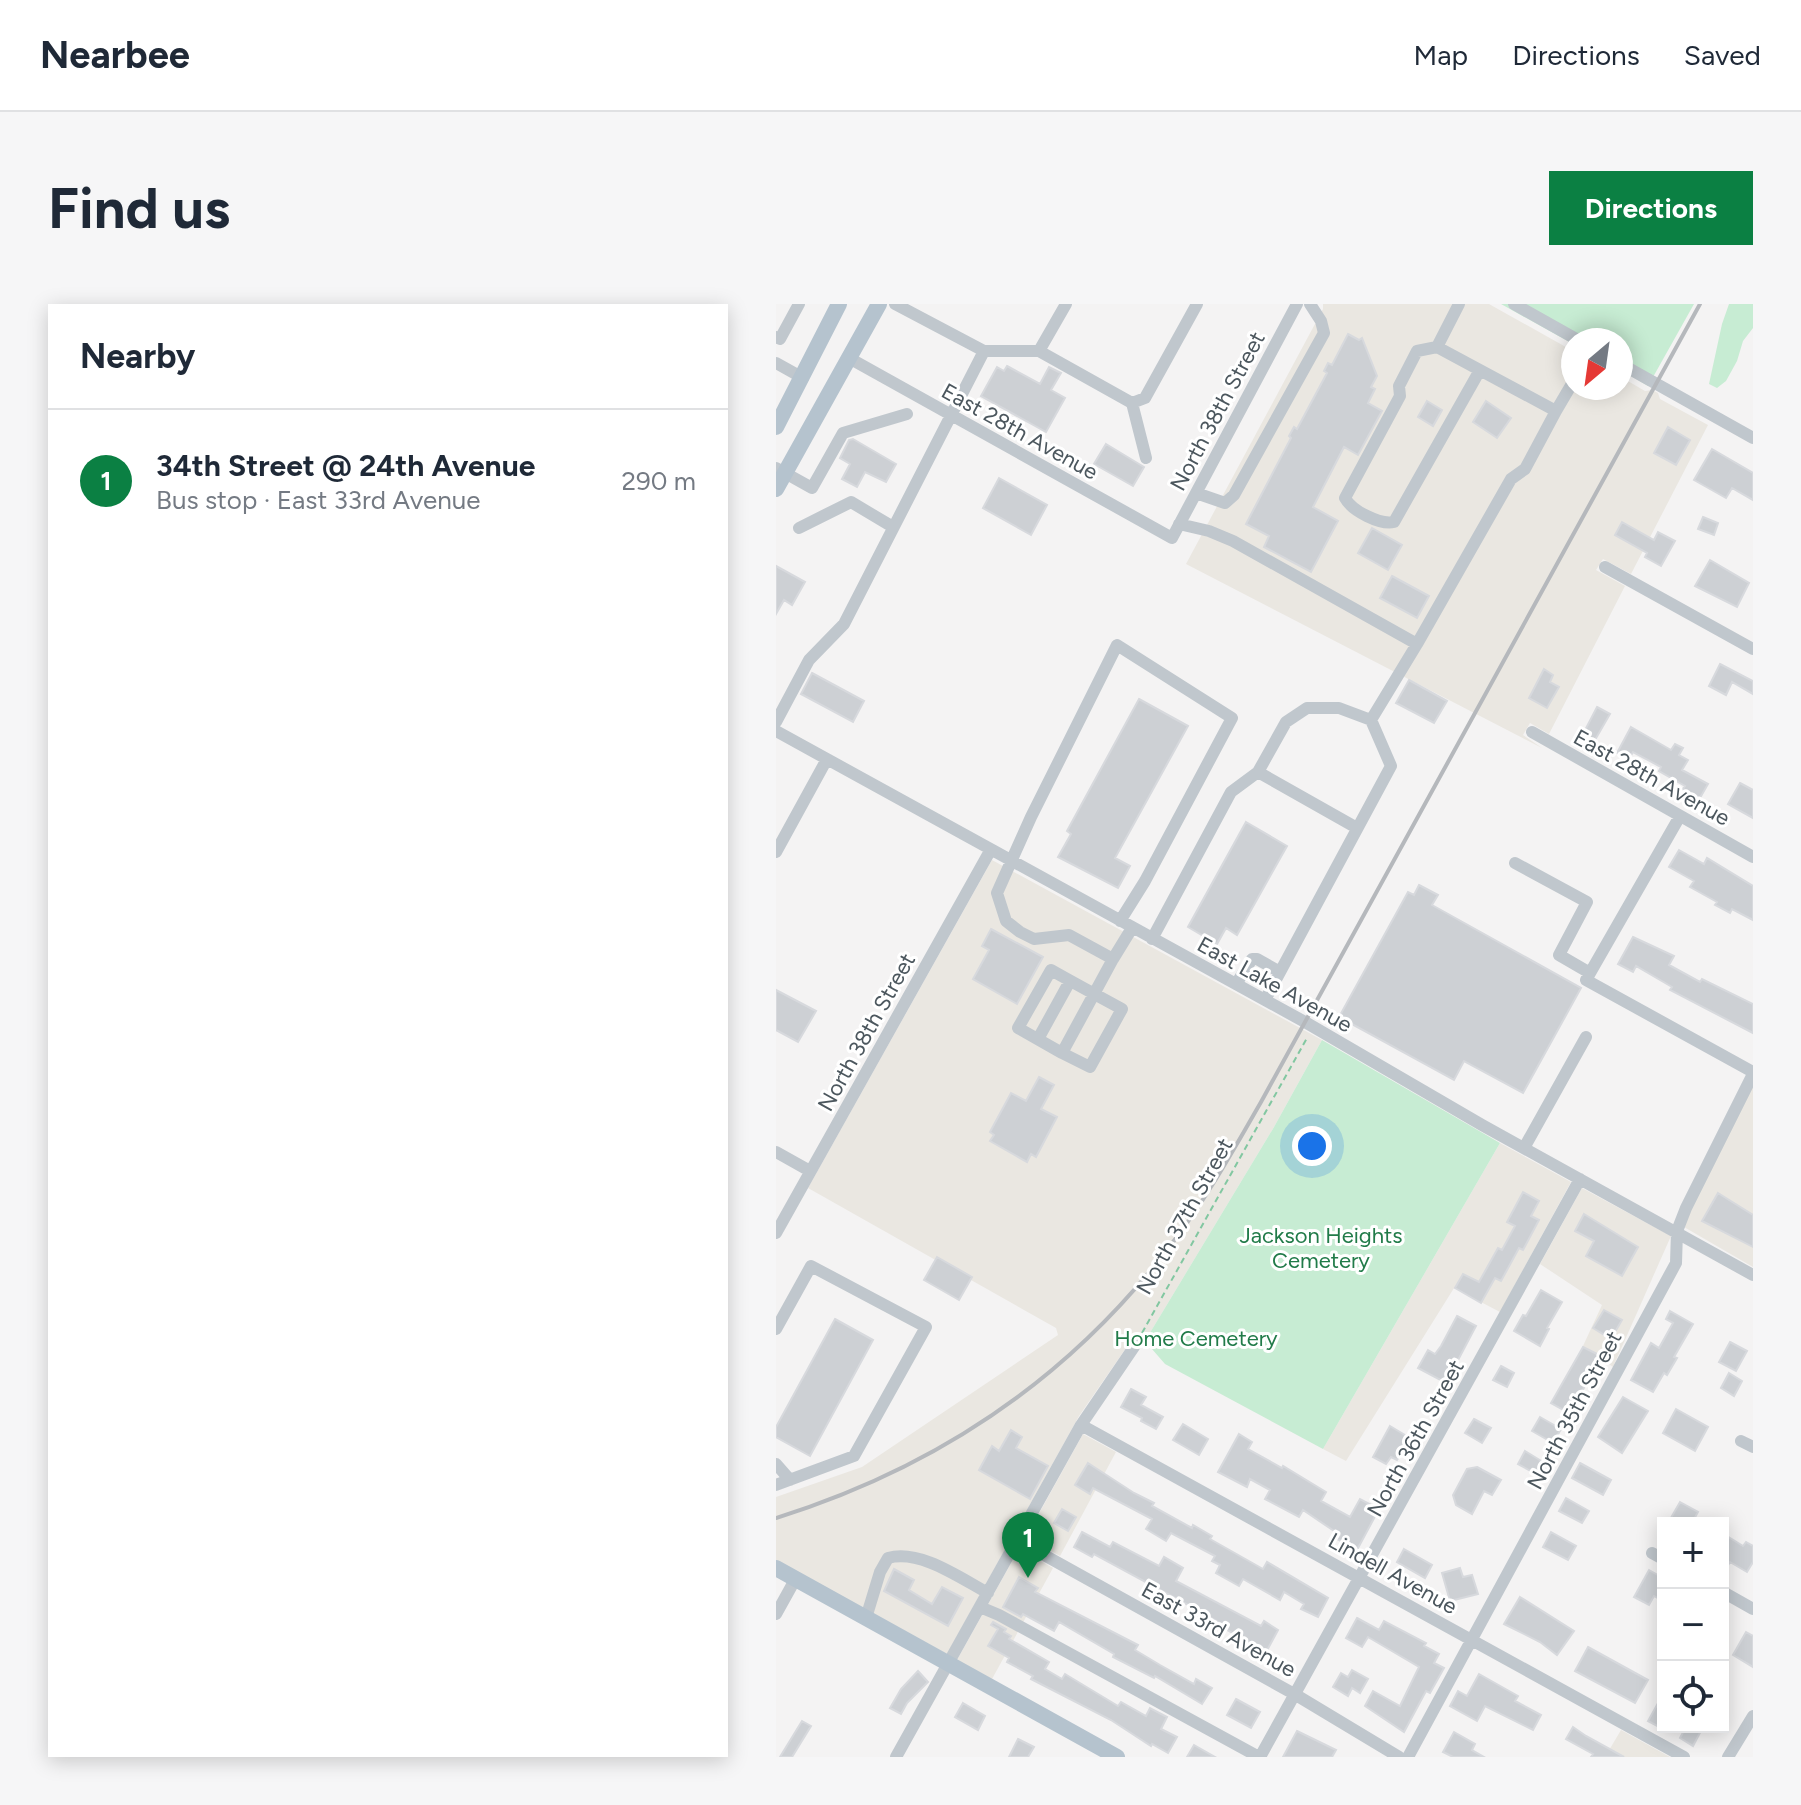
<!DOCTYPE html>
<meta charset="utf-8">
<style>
:root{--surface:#fff;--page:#f6f6f7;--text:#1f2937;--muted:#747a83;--line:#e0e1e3;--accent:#0b8043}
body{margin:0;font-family:Figtree,sans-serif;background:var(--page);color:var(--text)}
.controls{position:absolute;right:24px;bottom:24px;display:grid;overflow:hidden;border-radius:0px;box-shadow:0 4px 20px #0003}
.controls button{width:72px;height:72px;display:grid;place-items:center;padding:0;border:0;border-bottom:2px solid var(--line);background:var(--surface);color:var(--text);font:40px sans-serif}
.compass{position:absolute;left:785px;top:24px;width:72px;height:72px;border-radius:50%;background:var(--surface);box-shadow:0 4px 20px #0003;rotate:209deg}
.you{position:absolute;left:536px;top:842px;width:28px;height:28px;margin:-20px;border:6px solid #fff;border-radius:50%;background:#1a73e8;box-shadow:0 0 0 12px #1a73e833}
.badge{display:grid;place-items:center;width:52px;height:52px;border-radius:50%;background:var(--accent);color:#fff;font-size:26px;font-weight:700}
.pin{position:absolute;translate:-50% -66px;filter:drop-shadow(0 2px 4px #0008)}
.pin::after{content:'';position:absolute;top:42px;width:28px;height:24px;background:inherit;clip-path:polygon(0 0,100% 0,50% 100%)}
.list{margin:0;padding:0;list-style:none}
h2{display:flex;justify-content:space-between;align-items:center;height:104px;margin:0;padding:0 32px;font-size:34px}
h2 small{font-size:26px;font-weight:400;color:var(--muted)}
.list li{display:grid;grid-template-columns:52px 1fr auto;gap:24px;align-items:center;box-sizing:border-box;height:144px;padding:0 32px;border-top:2px solid var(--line)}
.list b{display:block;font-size:30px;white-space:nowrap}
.list p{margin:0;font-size:26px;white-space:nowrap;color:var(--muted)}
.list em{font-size:26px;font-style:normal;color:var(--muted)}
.icon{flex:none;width:44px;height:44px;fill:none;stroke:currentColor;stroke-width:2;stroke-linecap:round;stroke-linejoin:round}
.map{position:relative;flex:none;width:977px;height:1453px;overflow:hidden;border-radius:0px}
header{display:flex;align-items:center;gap:48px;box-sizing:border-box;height:112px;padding:0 40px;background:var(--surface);border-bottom:2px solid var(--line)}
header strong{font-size:38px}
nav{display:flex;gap:44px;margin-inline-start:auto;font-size:28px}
.intro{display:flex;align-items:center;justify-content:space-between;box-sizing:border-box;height:192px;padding:0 48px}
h1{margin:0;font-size:56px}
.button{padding:20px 36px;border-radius:0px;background:var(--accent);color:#fff;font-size:28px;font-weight:700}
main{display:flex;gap:48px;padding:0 48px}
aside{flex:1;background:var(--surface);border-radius:0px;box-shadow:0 4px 20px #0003}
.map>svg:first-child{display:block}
.commercial{fill:#eae7e1}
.green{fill:#c7ecd3}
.building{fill:#cdd0d4;stroke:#d7d9dd;stroke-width:2}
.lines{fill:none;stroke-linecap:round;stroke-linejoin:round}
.path{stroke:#82c7a1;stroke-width:2;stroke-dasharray:6 4;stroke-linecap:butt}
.minor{stroke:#c0c7cd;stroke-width:12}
.major{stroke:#b5c3ce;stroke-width:16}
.rail{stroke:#b5b8bc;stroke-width:4}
.labels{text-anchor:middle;stroke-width:6;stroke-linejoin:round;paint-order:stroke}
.street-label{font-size:22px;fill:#4c575e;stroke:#fff}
.park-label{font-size:22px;fill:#217b49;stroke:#fff}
</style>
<header>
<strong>Nearbee</strong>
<nav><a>Map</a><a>Directions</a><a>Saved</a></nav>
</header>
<div class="intro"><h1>Find us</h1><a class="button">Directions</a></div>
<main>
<aside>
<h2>Nearby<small></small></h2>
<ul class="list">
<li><span class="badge">1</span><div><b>34th Street @ 24th Avenue</b><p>Bus stop · East 33rd Avenue</p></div><em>290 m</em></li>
</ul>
</aside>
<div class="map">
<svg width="977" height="1453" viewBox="0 0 977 1453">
<rect width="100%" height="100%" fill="#f4f3f3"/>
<path class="commercial" d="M547 0H713L797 47V84H845V73L869 87 876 86 882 89 884 95 932 121 855 270 827 255 820 266 849 282 773 430 754 419 747 431 766 444 410 260 547 5Z
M216 556 546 736 498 823 369 1037 359 1031 303 1112 171 1350 0 1256V1193L86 1163 282 1031 280 1024 32 884Z
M977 782V963L908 923 909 905Z
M724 839 795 878 724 1008 678 984 570 1157 547 1145Z
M806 884 895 932 837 1063 807 1042 826 1001 764 960Z
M307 1130 340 1148 284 1252 250 1233Z
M243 1245 277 1264 216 1375 181 1356Z
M845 1426 894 1453H829Z"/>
<path class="green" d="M725 0H918L872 82 845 66V36H797V40Z
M953 0H977V24L967 37 961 57 950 77 941 84 933 80 946 20Z
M546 736 724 839 547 1145 389 1060 369 1037 498 823Z"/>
<path class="building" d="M572 30 583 36 586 34 601 72 595 83 599 85 592 99 606 107 582 151 568 143 537 203 562 217 535 268 488 243 493 232 470 220 515 134 513 132 518 123 521 125 551 69 548 67 552 59 556 61Z
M231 62 264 80 273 63 285 69 275 86 289 94 270 128 205 92 221 63 228 67Z
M651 97 666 106 657 122 642 113Z
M710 97 735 114 721 134 697 118Z
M892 123 914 136 900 161 878 149Z
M77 135 120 160 110 178 89 168 81 183 66 175 74 160 64 154 73 136Z
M330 140 368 163 357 182 318 160Z
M936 145 977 169V196L956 184 950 194 918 176Z
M223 174 271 201 255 231 207 204Z
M927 213 942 219 938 231 922 225Z
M846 218 878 236 882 228 899 237 885 262 869 253 871 249 839 231Z
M596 224 626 241 612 266 582 249Z
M934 256 973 279 961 303 919 282Z
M0 262 29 278 16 301 8 296 0 310Z
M616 272 653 292 641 314 604 294Z
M944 360 977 377V390L956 378 950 391 933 382Z
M768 365 777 371 774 378 783 383 771 404 753 394Z
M36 369 88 397 77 418 25 390Z
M633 376 671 397 658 419 620 399Z
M363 395 412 422 339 554 354 562 342 584 282 553 295 530 291 527Z
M821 403 834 410 819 436 807 430Z
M855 423 895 446 899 440 907 444 903 451 912 456 906 466 932 480 924 494 907 485 909 482 883 467 885 463 857 448 853 455 841 449Z
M964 479 977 486V514L952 500Z
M470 518 511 542 461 631 450 624 441 640 412 623Z
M903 546 928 560 931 554 977 582V616L956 605 954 609 939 601 941 598 914 583 918 577 893 563Z
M643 581 662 591 656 601 805 684 747 789 688 757 678 776 563 713 632 588 638 591Z
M215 625 267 653 241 700 197 675 213 646 206 642Z
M857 633 898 652 893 661 924 678 926 675 977 700V729L894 686 896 683 860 662 857 668 842 660Z
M0 686 40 707 22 738 0 726Z
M263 773 278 781 265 805 281 813 260 853 255 850 251 858 214 837 218 831 214 828 235 789 250 797Z
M747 888 763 897 755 912 763 916 747 946 743 944 725 977 719 974 705 999 679 984 687 970 703 978 722 944 726 946 739 922 731 918Z
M942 889 977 911V943L926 917Z
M808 910 862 943 846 972 810 952 818 937 799 927Z
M161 953 196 973 183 996 148 976Z
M765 986 786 998 771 1024 773 1025 764 1042 738 1027 747 1011 750 1012Z
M828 1006 846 1016 835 1035 817 1024Z
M894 1007 917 1020 898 1053 901 1054 891 1071 888 1069 877 1088 855 1076 875 1039 883 1044 897 1019 890 1015Z
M681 1012 700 1022 670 1079 642 1064 652 1046 659 1050 665 1042Z
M59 1015 97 1036 34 1152 0 1133V1123Z
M954 1038 971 1047 960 1067 943 1058Z
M807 1043 825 1052 802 1095 808 1098 800 1113 775 1099Z
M725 1062 738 1069 731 1083 717 1076Z
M953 1069 966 1077 958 1092 945 1084Z
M355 1085 370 1093 365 1101 387 1113 380 1125 365 1117 366 1114 345 1103Z
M847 1093 872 1107 846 1149 822 1133Z
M900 1105 932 1123 919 1147 887 1129Z
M764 1113 785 1125 777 1139 756 1127Z
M698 1115 715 1124 706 1139 689 1129Z
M407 1120 432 1135 423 1151 397 1136Z
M614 1122 634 1134 621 1156 615 1153 610 1160 597 1153Z
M235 1126 246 1133 240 1144 272 1162 254 1195 203 1166 216 1142 223 1147Z
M463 1130 476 1138 472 1145 506 1164 507 1162 550 1188 545 1197 574 1213 584 1195 603 1205 581 1246 561 1235 564 1231 527 1206 523 1213 489 1195 494 1186 474 1175 471 1183 442 1168Z
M749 1147 767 1158 760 1170 742 1160Z
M312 1159 358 1189 378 1199 376 1202 416 1224 417 1221 436 1232 434 1235 487 1265 491 1258 552 1294 542 1313 525 1305 528 1300 508 1288 504 1296 467 1275 463 1282 440 1269 444 1261 436 1257 439 1252 395 1229 390 1237 370 1225 376 1215 317 1184 314 1190 299 1181Z
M804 1159 835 1176 827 1191 796 1174Z
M701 1163 725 1176 716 1191 708 1187 696 1210 680 1201 677 1191 691 1165Z
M790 1194 813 1207 806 1219 783 1207Z
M904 1198 922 1208 916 1219H892Z
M286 1205 300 1213 292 1227 278 1219Z
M306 1228 334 1243 337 1238 383 1262 388 1253 407 1264 400 1277 485 1322 488 1317 502 1326 488 1352 473 1343 475 1340 448 1324 449 1322 416 1303 318 1250 316 1253 298 1243Z
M775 1228 800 1242 792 1256 767 1243Z
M951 1232 967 1242 970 1238 977 1242V1258L971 1268 954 1258 947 1269V1239Z
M628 1245 656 1261 649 1274 621 1258Z
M684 1264 687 1273 696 1271 702 1290 674 1297 666 1269Z
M118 1265 138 1276 133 1286 156 1300 166 1283 187 1294 172 1322 108 1287Z
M873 1266 887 1274V1297L878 1292 873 1301 858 1293Z
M243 1273 262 1284 259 1288 362 1341 359 1346 384 1361 418 1380 420 1375 436 1384 426 1400 379 1372 378 1374 337 1353 338 1350 283 1318 278 1327 247 1310 245 1313 227 1303Z
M744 1293 798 1327 781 1351 764 1338 728 1320Z
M581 1314 603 1326 608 1317 650 1339 648 1342 663 1350 658 1359 668 1364 654 1389 650 1387 628 1428 589 1402 597 1387 624 1402 643 1363 592 1333 586 1343 570 1334Z
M217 1318 230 1325 228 1328 235 1332 233 1335 273 1358 269 1365 286 1375 289 1370 342 1402 345 1398 370 1412 374 1404 391 1413 385 1425 401 1433 392 1449 376 1440 375 1442 335 1416 255 1375 257 1372 231 1358 233 1354 212 1342 222 1325 215 1321Z
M970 1328 977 1332V1363L957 1351Z
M812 1343 872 1376 859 1399 799 1367Z
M576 1366 592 1375 584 1389 576 1384 572 1392 557 1383 565 1369 572 1373Z
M142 1367 152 1378 131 1399 125 1410 114 1404 125 1385Z
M703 1370 742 1392 739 1397 765 1411 757 1426 709 1402 701 1417 674 1402 682 1387 691 1392Z
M887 1390V1416L883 1423 872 1417Z
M460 1395 484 1408 475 1424 451 1411Z
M187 1399 209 1412 202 1426 179 1413Z
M26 1417 35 1422 16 1453H4Z
M797 1423 810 1432 848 1453H815L817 1450 790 1435Z
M910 1423H927L917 1442 904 1434Z
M521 1427 560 1446 556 1453H507Z
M678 1428 699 1440 696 1446 708 1453H677L667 1448Z
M242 1435 258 1443 252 1453H233Z
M418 1441 439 1453H411Z"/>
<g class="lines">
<path class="path" d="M366 1029 531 734"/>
<path class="minor" d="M119 0 208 47
M738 0 802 36
M0 33 4 35 23 0
M661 43 683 0
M263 47 290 0
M73 54 396 234 521 0
M0 59 27 74
M845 60 977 134
M704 66 618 218C604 221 576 207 569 194L624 92 623 82 641 47 661 43 780 107 797 78
M356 99 370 154
M0 164 36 184 67 129 131 110
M420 189 449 199 458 191 548 29 545 17 534 0
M403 220 433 227 457 237 641 340 735 175 749 165 780 107
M23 224 75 198 117 223
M829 263 977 345
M0 418 33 356 68 320 208 47H263L356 99 369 94 421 0
M0 427 529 718 706 821 977 971
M756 428 977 553
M482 468 581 524
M904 512 810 676 977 768
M0 548 51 455
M739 559 811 598 783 651 814 669
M344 617 369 577 456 414 341 341 255 513 221 589 230 617 244 628 258 635 293 631 337 655 356 624
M376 635 455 488 482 468 510 418 531 404H563L595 416
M460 680 476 655H481L504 668
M489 696 615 462 595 416 641 340
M262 735 294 677
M286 749 242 724 275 666C298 679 322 692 346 705L314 763 286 749 337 655
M748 844 810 733
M0 848 34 867
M0 929 214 547
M0 1025 35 962 150 1023 78 1152 0 1181
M305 1121 908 1453
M965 1137 977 1143
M0 1160 14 1176
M241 1236 520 1391 623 1453
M876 1249 887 1255
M947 1288 977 1305
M204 1303 223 1311 483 1453
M0 1310 20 1274
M90 1314 104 1268 112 1254C144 1245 184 1274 212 1289
M120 1453 305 1121 360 1040
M484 1453 804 875
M632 1453 900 959 901 927 910 904 977 770
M952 1453 977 1412"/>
<path class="major" d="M0 123 63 0
M0 185 103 0
M0 1264 341 1453"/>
<path class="rail" d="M0 1214C160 1164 292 1076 394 942 429 897 457 847 485 798L924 0"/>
</g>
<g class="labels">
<g class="street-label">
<text transform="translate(441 107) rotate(-62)" y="8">North 38th Street</text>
<text transform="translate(244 127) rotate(29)" y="8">East 28th Avenue</text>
<text transform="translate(876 473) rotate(29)" y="8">East 28th Avenue</text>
<text transform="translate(499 680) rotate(29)" y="8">East Lake Avenue</text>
<text transform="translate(90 728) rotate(-61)" y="8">North 38th Street</text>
<text transform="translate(408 912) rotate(-61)" y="8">North 37th Street</text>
<text transform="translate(798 1106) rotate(-62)" y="8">North 35th Street</text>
<text transform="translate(639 1134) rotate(-61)" y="8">North 36th Street</text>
<text transform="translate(617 1269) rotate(29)" y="8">Lindell Avenue</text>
<text transform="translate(443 1325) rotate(29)" y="8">East 33rd Avenue</text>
</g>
<g class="park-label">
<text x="545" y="939">Jackson Heights<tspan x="545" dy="25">Cemetery</tspan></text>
<text x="420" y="1042">Home Cemetery</text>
</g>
</g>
</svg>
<div class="controls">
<button>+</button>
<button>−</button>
<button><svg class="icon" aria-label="locate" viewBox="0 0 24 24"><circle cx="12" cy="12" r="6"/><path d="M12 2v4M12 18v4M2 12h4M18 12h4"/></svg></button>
</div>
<svg class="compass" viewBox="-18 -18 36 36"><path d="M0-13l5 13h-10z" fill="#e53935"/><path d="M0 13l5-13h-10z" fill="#747a83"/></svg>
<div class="you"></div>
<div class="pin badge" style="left:252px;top:1274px">1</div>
</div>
</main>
